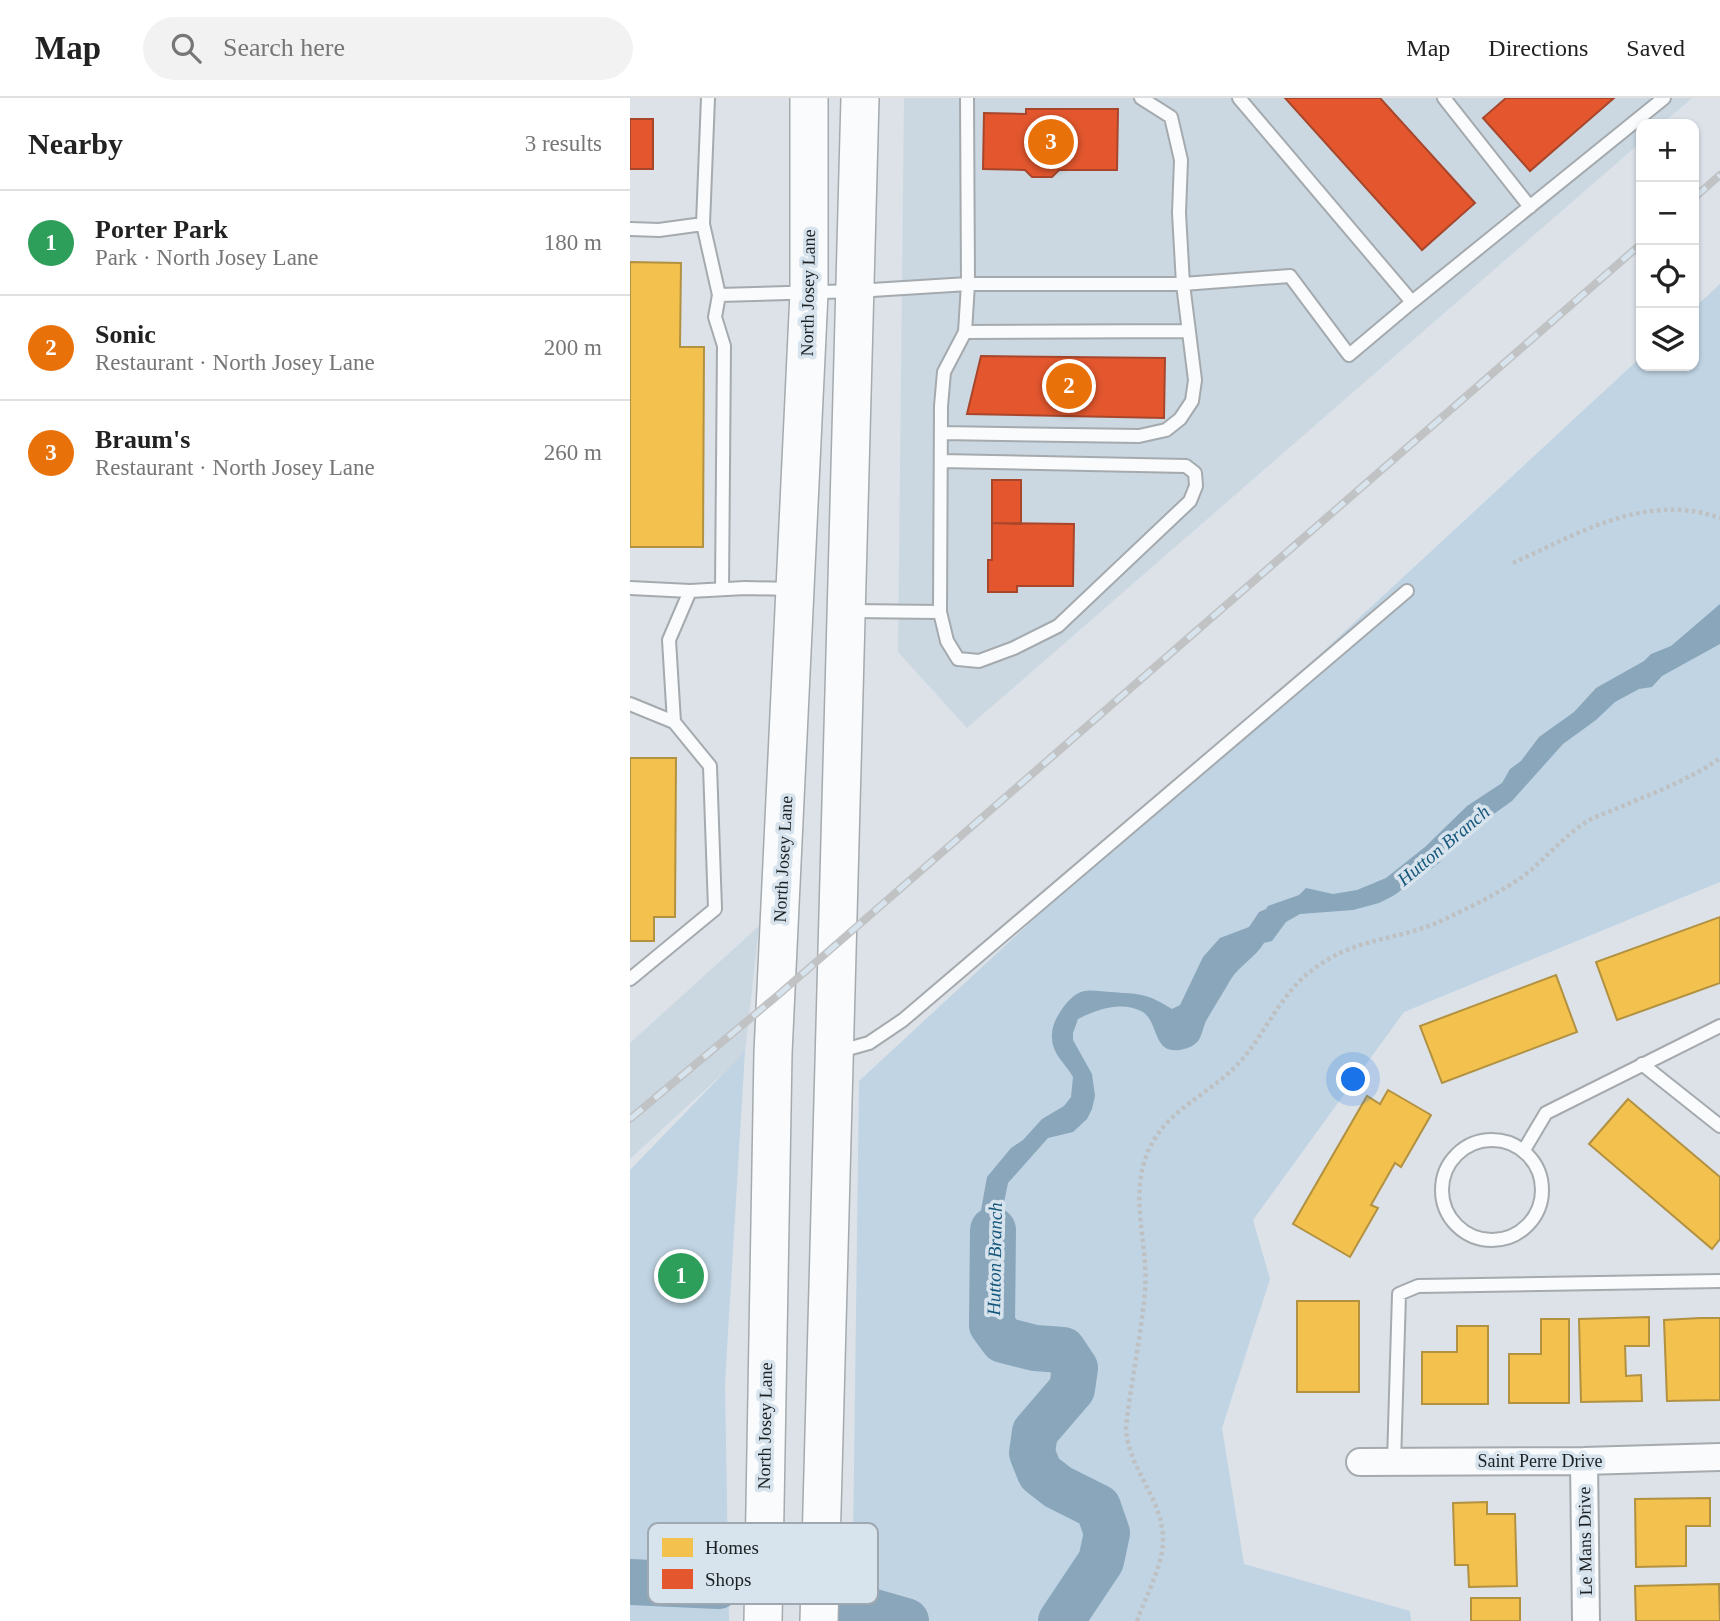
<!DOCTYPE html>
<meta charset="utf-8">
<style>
:root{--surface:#fff;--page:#f2f2f2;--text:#222;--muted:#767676;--line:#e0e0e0;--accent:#5f6468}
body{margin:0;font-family:Georgia,serif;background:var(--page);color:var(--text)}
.controls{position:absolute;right:21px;top:21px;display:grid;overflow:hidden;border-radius:14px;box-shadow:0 2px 5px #0004}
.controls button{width:63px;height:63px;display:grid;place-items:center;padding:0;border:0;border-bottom:2px solid var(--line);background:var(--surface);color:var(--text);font:35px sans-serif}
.you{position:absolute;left:724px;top:982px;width:24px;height:24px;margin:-18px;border:5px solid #fff;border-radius:50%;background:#1a73e8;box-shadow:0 0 0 10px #1a73e833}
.badge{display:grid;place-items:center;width:46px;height:46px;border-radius:50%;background:var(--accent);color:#fff;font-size:23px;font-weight:700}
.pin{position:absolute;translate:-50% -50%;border:4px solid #fff;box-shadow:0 2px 7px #0006}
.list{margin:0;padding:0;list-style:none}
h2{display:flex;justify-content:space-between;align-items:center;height:91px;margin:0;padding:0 28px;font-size:30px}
h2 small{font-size:23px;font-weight:400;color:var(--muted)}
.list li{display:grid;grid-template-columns:46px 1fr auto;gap:21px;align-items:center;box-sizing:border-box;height:105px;padding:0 28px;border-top:2px solid var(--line)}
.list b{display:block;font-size:26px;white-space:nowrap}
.list p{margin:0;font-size:23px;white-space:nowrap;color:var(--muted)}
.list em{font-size:23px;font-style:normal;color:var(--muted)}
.icon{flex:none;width:38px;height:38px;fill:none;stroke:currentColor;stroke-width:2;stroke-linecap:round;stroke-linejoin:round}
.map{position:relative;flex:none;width:1090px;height:1523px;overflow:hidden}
header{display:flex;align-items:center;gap:42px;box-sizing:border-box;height:98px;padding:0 35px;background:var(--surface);border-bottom:2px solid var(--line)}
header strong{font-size:33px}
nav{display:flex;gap:38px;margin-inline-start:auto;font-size:24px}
.search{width:490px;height:63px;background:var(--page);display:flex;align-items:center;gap:18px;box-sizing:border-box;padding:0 24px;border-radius:38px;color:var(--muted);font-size:26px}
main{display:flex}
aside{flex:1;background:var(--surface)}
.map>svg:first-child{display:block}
.built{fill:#cbd8e2}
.green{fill:#c0d4e3}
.water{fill:#8aa6bb}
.homes{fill:#f2c14e;stroke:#b29141;stroke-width:2}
.shops{fill:#e4572e;stroke:#a8462b;stroke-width:2}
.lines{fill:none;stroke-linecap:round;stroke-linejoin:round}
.river{stroke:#8aa6bb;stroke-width:46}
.service-casing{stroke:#a4aaae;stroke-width:16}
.minor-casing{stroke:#a4aaae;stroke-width:30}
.secondary-casing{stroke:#a4aaae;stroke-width:40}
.path{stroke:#bec0c2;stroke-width:4.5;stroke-dasharray:3.5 3.5;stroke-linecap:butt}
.service{stroke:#fafbfc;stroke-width:12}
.minor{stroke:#fafbfc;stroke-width:26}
.secondary{stroke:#fafbfc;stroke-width:37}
.rail-casing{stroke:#c0c2c3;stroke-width:8}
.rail{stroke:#d7e3ed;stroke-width:5;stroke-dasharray:16;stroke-linecap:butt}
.labels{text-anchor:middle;stroke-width:7;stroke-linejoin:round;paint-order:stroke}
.street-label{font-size:18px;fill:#1b2023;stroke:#d7e3ed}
.water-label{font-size:19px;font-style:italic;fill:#16577c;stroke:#d7e3ed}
.key{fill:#d7e3ed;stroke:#9fa8b0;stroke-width:2}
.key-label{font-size:19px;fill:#1b2023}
</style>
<header>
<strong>Map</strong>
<div class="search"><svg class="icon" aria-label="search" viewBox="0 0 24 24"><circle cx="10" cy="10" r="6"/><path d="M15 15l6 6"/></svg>Search here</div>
<nav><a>Map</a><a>Directions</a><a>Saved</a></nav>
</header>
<main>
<aside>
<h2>Nearby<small>3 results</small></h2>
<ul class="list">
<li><span class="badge" style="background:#2e9e5b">1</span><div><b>Porter Park</b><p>Park · North Josey Lane</p></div><em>180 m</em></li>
<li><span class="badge" style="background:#e8710a">2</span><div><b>Sonic</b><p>Restaurant · North Josey Lane</p></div><em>200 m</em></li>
<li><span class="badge" style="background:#e8710a">3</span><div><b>Braum's</b><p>Restaurant · North Josey Lane</p></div><em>260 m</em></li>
</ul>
</aside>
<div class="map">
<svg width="1090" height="1523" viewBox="0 0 1090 1523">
<rect width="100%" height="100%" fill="#dce2e8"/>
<path class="built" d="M274 0H1062L1032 26H1011V44L337 630 268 554Z
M129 828 115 955 0 1061V945Z"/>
<path class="green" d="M1090 186V784L774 914 623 1122 640 1181 592 1330 614 1466 780 1513 781 1523H222L229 983 1011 259V268H1064V210Z
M115 953 95 1285 99 1523H0V1072Z"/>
<path class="water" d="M1090 506V546L1032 578 1022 589 1009 591 985 604 966 622 933 646 882 703 833 738 809 765 763 798 749 805 723 812 670 816 656 824 642 843 634 845C626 859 610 867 601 881 593 895 584 909 576 923 573 929 572 938 568 943 565 947 559 950 554 951 521 960 530 922 511 913 490 903 466 912 448 921L443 935V942L462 976 465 998 462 1011 457 1021 443 1034 418 1040 378 1085 367 1139 375 1168V1196H343L348 1129 357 1079 381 1050 393 1042 412 1021 434 1008 441 999 443 979C436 966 423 957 422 941 421 929 426 920 432 911 449 889 455 892 480 894 509 896 517 895 542 911L550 907 573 859 590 840 619 829 629 814 636 811 638 808 669 797 676 790 703 796 727 792 756 780 795 749 837 708 872 685 880 671 891 663 909 639 944 614 966 590 1014 563 1021 556 1041 548Z"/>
<path class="homes" d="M0 164 51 165 50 249H74L73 449H0Z
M0 660H46L45 819H24V843H0Z
M1090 819V885L987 922 966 864Z
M926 877 947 934 812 985 790 928Z
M758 992 801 1017 771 1069 765 1065 741 1107 748 1110 720 1159 663 1126 737 998 750 1006Z
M998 1001 1090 1079V1141L1082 1151 959 1046Z
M667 1203H729V1294H667Z
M1019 1219V1248H995L996 1278 1011 1277 1012 1303 951 1304 949 1221Z
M1070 1220H1090V1302L1037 1303 1034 1222Z
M911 1221H939V1305H879V1256H911Z
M827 1228H858V1306H792V1254H827Z
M1080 1400V1428H1056V1468L1006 1469 1005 1401Z
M857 1404V1416H885L887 1488 839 1489 838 1467H825L823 1405Z
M1089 1486 1090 1523H1006L1005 1488Z
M841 1500H890V1523H841Z"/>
<path class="shops" d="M655 0H750L845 105 792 152Z
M876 0H984L900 73 853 20Z
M396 11H488L487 72H429L422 79H402L395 72 353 71 354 15 396 16Z
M0 21H23V71H0Z
M351 258 535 260 534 320 337 316Z
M362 382H391V426L362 425Z
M362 425 444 426 443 488H387V494H358V462H362Z"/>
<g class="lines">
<path class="river" d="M363 1132 362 1227 373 1242 405 1250 433 1252 445 1270 442 1291 405 1334 402 1355 410 1375 428 1389 468 1409 477 1435 471 1463 431 1523
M0 1484 88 1488
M220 1507 276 1523"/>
<defs>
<path id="service" d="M78 0 73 126 89 197 85 219 94 248 92 491
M609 0 782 204 1034 0
M814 0 900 109
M0 131 29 132 73 126
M89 197 226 193 338 186H553L660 178 719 257 782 204
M335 234 559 233
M311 335 509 338 536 332 550 321 562 303 565 282 553 186 549 115 551 62 541 19 511 0
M0 490 60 493 115 490 161 491
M221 513 310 514 311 308 314 274 335 234 338 186 337 0
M310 514 317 543 328 561 349 563 384 550 428 528 560 403 566 388 565 375 556 368 311 363
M0 606 44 624
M0 881 85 811 80 668 44 624 39 542 60 493
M207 954 239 945 273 922 777 493
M1012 966 1090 1028
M812 1092a50 50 0 1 1 100 0a50 50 0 1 1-100 0Z
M894 1052 916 1015 1090 928
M764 1364 769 1196 788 1188 1090 1183"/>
<path id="minor" d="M954 1363 956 1523
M730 1364 954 1363 1090 1359"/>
<path id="secondary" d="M133 1523 143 955 179 195V0
M189 1523 230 0"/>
</defs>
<use href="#service" class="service-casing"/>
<use href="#minor" class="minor-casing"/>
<use href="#secondary" class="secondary-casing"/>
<path class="path" d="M883 465C949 435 1017 394 1090 420
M507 1523C515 1499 534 1466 533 1441 533 1400 497 1370 496 1329 501 1284 511 1239 515 1193 519 1148 499 1101 517 1056 533 1015 572 1000 602 972 633 943 647 899 681 873 725 838 766 844 813 822 840 809 868 796 892 779 916 761 935 736 961 721 972 716 984 712 995 707 1026 694 1063 680 1090 660"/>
<use href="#service" class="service"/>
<use href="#minor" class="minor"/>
<use href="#secondary" class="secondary"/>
<defs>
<path id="rail" d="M1064 100 1090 77
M0 1021 147 898 1011 146"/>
</defs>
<use href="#rail" class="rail-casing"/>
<use href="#rail" class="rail"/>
</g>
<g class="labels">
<g class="street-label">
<text transform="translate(178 195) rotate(-89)" y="6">North Josey Lane</text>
<text transform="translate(153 761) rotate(-87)" y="6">North Josey Lane</text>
<text transform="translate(135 1328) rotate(-89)" y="6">North Josey Lane</text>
<text x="910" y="1369">Saint Perre Drive</text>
<text transform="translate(955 1443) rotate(-91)" y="6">Le Mans Drive</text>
</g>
<g class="water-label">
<text transform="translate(813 747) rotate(-40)" y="7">Hutton Branch</text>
<text transform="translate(364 1161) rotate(-89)" y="7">Hutton Branch</text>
</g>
</g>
<rect x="18" y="1425" width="230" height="81" rx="10" class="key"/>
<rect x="32" y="1440" width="31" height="19" fill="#f2c14e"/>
<rect x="32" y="1471" width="31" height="20" fill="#e4572e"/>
<g class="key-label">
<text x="75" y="1456">Homes</text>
<text x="75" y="1488">Shops</text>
</g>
</svg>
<div class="controls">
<button>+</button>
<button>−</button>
<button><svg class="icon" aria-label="locate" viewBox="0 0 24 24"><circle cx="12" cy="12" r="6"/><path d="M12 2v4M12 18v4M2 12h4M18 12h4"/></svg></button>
<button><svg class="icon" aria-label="layers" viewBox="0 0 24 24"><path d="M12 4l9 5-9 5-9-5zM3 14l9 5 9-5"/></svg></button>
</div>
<div class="you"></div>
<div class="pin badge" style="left:51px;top:1178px;background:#2e9e5b">1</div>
<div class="pin badge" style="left:439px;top:288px;background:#e8710a">2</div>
<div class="pin badge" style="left:421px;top:44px;background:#e8710a">3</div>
</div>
</main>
